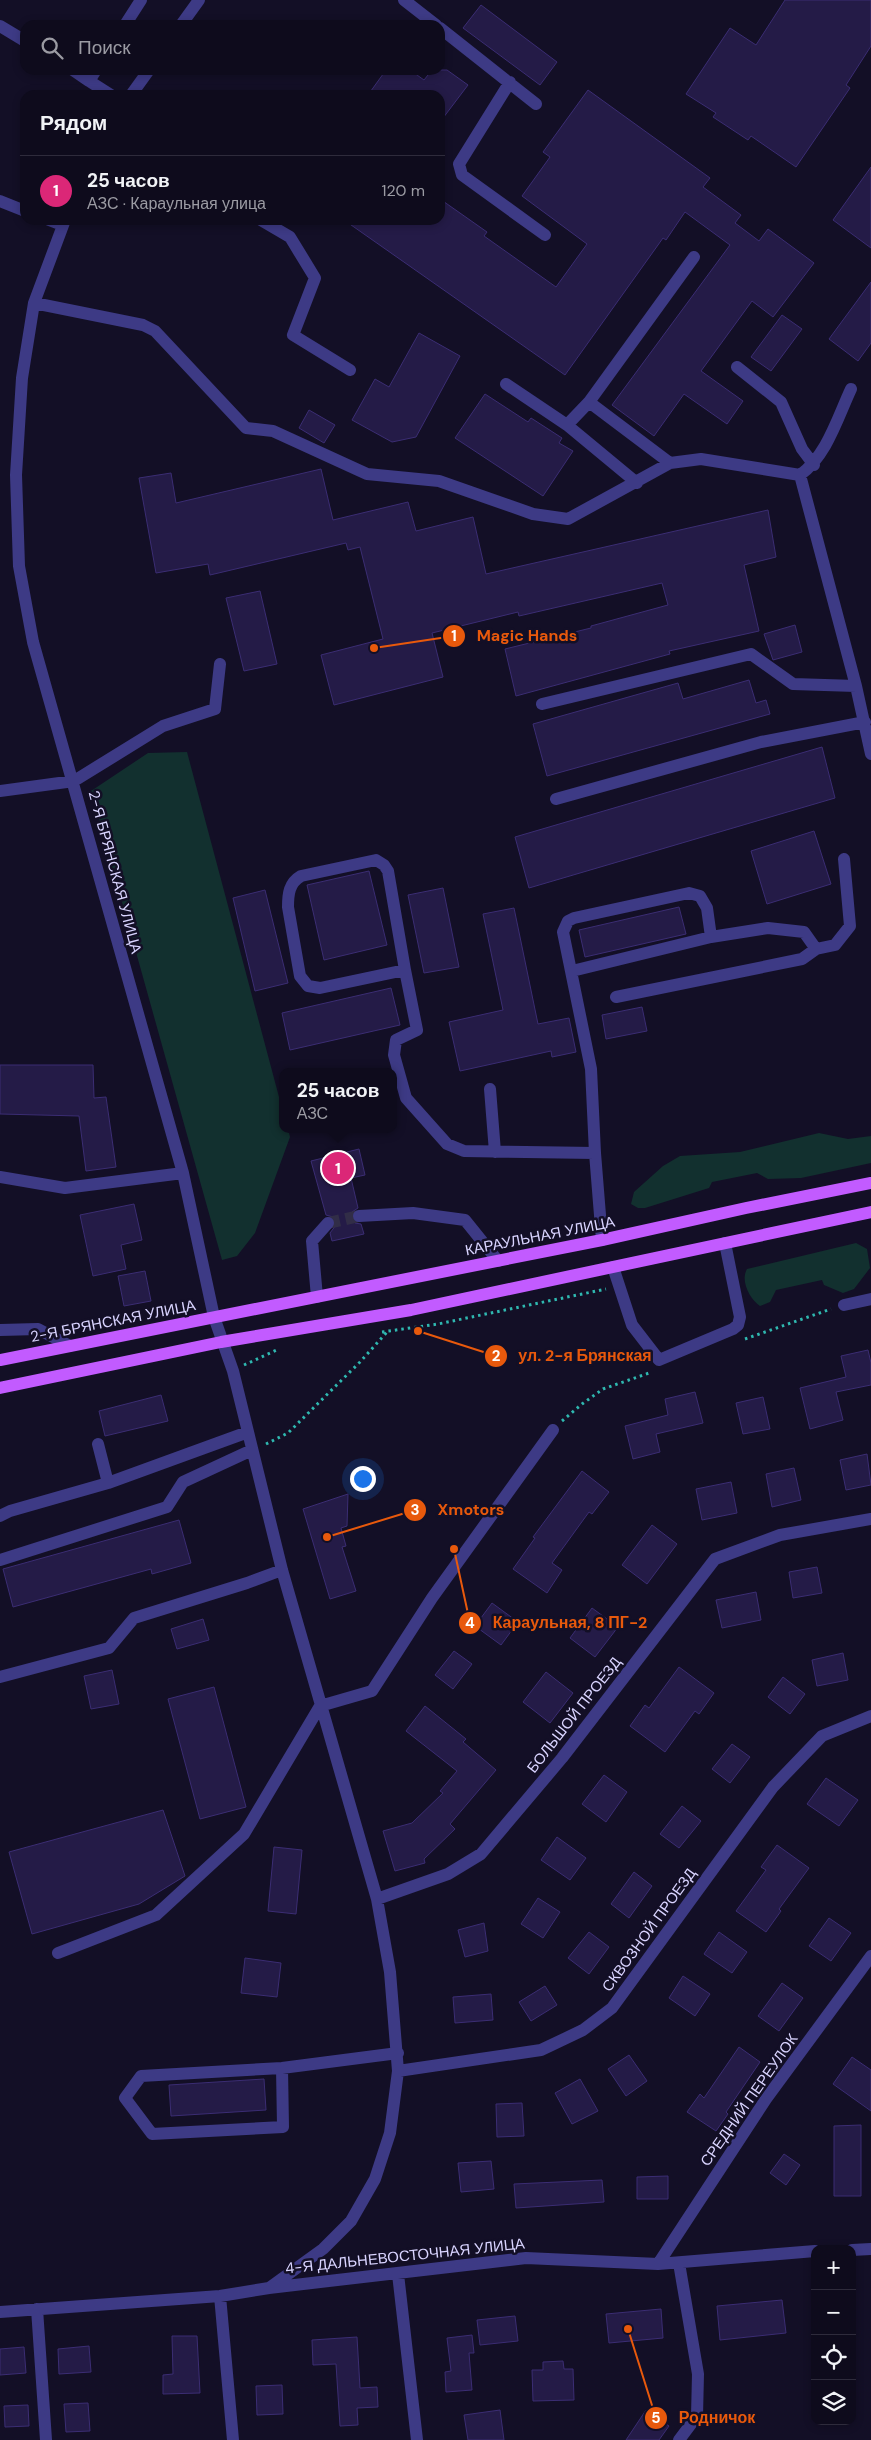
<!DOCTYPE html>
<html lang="ru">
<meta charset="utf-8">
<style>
:root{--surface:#0e0b1c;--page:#171425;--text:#f1f3f6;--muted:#9b9ba3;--line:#2e2b3b;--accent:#db2777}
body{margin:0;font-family:"DM Sans",sans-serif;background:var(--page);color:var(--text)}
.controls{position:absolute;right:15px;bottom:15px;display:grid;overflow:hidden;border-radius:10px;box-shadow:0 2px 8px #0003}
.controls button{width:45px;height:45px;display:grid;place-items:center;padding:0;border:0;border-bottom:1px solid var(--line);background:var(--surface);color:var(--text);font:25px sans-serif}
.you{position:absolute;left:362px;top:1478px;width:18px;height:18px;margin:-12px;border:4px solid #fff;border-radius:50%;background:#1a73e8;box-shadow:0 0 0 8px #1a73e833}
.badge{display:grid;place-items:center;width:32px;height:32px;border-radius:50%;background:var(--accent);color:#fff;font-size:16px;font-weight:700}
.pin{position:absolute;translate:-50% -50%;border:2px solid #fff;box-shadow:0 1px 5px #0006}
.popup{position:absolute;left:279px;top:1068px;width:118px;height:65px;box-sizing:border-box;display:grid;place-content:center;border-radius:10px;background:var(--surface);filter:drop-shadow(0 1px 4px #0005);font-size:16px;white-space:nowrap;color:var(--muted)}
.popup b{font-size:19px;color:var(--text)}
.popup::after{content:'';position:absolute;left:50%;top:100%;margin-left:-10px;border:10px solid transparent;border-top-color:var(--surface)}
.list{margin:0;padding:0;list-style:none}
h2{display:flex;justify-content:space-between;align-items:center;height:65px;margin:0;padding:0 20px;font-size:21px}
h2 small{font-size:16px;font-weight:400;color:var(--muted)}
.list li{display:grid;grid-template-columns:32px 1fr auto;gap:15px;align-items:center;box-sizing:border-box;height:70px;padding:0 20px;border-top:1px solid var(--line)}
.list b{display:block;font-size:19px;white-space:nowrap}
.list p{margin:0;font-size:16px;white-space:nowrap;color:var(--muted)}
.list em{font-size:16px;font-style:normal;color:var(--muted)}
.icon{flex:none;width:28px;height:28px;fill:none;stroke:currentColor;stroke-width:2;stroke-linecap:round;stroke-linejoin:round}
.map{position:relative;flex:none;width:871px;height:2440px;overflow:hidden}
.search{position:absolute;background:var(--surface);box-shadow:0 2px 8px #0003;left:20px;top:20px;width:425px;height:55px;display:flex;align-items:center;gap:12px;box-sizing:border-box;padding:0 18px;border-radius:15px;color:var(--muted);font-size:19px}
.panel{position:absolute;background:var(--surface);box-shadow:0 2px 8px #0003;left:20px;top:90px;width:425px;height:135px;border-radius:15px}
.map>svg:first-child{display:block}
.green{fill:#12302f}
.building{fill:#241b47;stroke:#3b2d73}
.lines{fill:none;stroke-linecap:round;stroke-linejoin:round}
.minor-tunnel{stroke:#312d47;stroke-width:12;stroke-dasharray:12 6;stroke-linecap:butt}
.path{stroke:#2fb8b0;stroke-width:3;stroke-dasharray:2.5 4;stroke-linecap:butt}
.minor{stroke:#3d3a85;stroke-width:12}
.major{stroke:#c25bff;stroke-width:12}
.labels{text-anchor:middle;stroke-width:5;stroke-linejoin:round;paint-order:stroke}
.street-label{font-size:15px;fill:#d9d4ff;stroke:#130f26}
.leader{fill:none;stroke:#e8590c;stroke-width:2}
.callout-dot{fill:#e8590c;stroke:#130f26;stroke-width:2}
.mark-label{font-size:15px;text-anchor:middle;font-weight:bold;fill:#fff}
.callout-label{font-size:16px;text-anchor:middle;font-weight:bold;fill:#e8590c;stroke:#130f26;stroke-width:5;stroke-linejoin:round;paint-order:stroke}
</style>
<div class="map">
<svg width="871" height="2440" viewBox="0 0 871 2440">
<rect width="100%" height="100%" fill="#130f26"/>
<path class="green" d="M187 752 283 1112V1129H288L290 1137 255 1233 237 1256 222 1260 91 791 148 753Z
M819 1133 848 1139 871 1136V1163L801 1178 768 1179 757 1173 712 1182 709 1188 645 1208H638L631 1204 634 1192 663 1166 680 1156 740 1152Z
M856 1243 867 1249 870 1268 854 1289 843 1293 824 1285 822 1280 776 1290 770 1302 760 1306C750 1299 740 1281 747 1269Z"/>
<path class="building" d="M785 0H871V46L846 85 850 88 796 167 751 136 748 140 713 117 716 113 686 94 730 28 756 45Z
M481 5 557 62 540 85 463 28Z
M386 70H410L424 80 432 70H447L468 85 440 122V95H368Z
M588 90 710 178 703 187 741 215 735 223 759 241 768 229 814 263 773 317 752 301 701 371 743 401 727 424 684 394 654 436 612 405 730 245 685 212 666 240 663 238 565 375 344 220H440V199L487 232 484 236 556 287 587 244 522 196 550 157 543 152Z
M871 167V248L833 220Z
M871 282V343L858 361 829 339Z
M782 315 802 329 771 371 751 357Z
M419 333 460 356 416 437 392 442 352 420 375 379 389 387Z
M485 394 528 422 531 418 562 438 559 443 573 451 543 496 455 438Z
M309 410 335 425 324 443 299 428Z
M321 469 333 520 408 502 416 531 473 517 486 574 768 510 776 557 744 565 759 631 669 651 670 654 516 696 505 649 591 628V626L668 605 662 583 519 616 518 612 432 633 443 677 334 705 321 655 383 639 360 547 348 550 346 543 210 575 208 564 156 573 139 478 171 473 176 503Z
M260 591 277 664 244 671 226 598Z
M795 625 802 652 773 660 764 634Z
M749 680 756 703 766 700 770 714 547 776 533 724 678 683 683 699Z
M822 747 835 798 529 888 515 837Z
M814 831 831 884 767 904 751 851Z
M369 871 387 945 324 960 307 885Z
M443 888 459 967 424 973 408 895Z
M265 890 288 983 255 991 233 898Z
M679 907 686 934 585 957 579 930Z
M514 908 538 1024 569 1018 576 1052 552 1057 551 1051 460 1071 449 1022 503 1010 483 914Z
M391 988 400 1025 290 1050 282 1013Z
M642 1007 647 1031 606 1039 602 1015Z
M0 1065H93L94 1098 106 1097 116 1167 86 1171 79 1116 0 1114Z
M359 1149 365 1175 351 1178 358 1208 352 1212 351 1216 355 1223 361 1224 364 1234 332 1241 330 1233 336 1225V1221L333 1217 326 1215 311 1161Z
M134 1204 142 1240 121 1245 126 1269 93 1276 80 1215Z
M145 1271 151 1301 124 1306 118 1276Z
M868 1350 871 1363V1385L836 1392 843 1420 810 1429 800 1388 846 1377 841 1356Z
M695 1392 703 1423 656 1434 660 1452 633 1459 625 1426 668 1415 665 1399Z
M161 1395 168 1421 105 1436 99 1411Z
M763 1397 770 1429 743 1434 736 1403Z
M867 1454 871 1485 846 1490 840 1460Z
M794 1468 801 1500 772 1507 766 1474Z
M582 1471 609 1492 592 1514 589 1512 552 1563 562 1570 547 1593 513 1569 535 1538 533 1537Z
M731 1482 737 1513 702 1520 696 1489Z
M348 1494 347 1526 341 1528 346 1546 342 1547 356 1591 330 1599 303 1509Z
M179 1520 191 1563 152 1574 151 1569 13 1607 3 1569Z
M652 1525 677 1544 647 1584 622 1565Z
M817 1567 822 1593 793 1598 789 1572Z
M756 1592 761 1620 722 1628 716 1600Z
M492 1603 518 1622 501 1645 475 1626Z
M592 1608 618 1627 595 1657 570 1638Z
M203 1619 209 1640 177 1649 171 1629Z
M454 1651 472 1664 453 1689 435 1675Z
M843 1653 848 1680 817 1686 812 1660Z
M679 1667 714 1693 699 1714 695 1711 665 1752 630 1726 645 1705 649 1708Z
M112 1670 119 1704 91 1709 84 1676Z
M546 1672 573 1693 550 1723 523 1702Z
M783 1677 805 1694 790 1714 768 1697Z
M214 1687 246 1807 200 1819 168 1699Z
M425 1706 466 1739 463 1742 496 1770 450 1824 455 1829 424 1859 425 1863 395 1871 383 1831 412 1823 443 1793 440 1791 457 1771 406 1731Z
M732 1744 750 1757 730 1783 712 1769Z
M604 1775 627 1792 606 1822 582 1804Z
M826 1778 858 1800 839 1826 807 1804Z
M682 1806 701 1821 679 1848 660 1834Z
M163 1810 185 1876 139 1904 32 1934 9 1852Z
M557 1837 586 1858 570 1880 541 1860Z
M777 1845 809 1868 779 1909 781 1911 766 1932 736 1911 766 1870 761 1867Z
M274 1847 302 1850 296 1914 268 1911Z
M634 1872 652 1886 629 1918 611 1904Z
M538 1898 560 1912 543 1938 521 1924Z
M829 1918 851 1933 831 1961 809 1946Z
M484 1923 488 1951 465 1957 458 1930Z
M589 1932 609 1947 589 1974 568 1958Z
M719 1932 747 1952 732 1973 704 1954Z
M245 1958 281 1963 277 1997 241 1993Z
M683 1976 710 1994 695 2016 669 1998Z
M782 1983 803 1998 779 2031 758 2016Z
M545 1986 557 2005 531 2021 519 2002Z
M491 1994 493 2020 455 2023 453 1997Z
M739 2047 760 2062 726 2112 728 2114 716 2131 687 2112 700 2094 704 2098Z
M629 2055 647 2081 626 2096 608 2069Z
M852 2057 871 2070V2111L833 2084Z
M264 2079 266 2110 171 2116 169 2085Z
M580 2079 598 2111 572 2124 555 2093Z
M522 2103 524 2136 497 2137 496 2104Z
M861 2125V2196H834V2126Z
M784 2154 800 2165 786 2185 770 2173Z
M491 2161 494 2189 461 2192 458 2163Z
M668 2176V2199H637V2177Z
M602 2180 604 2202 516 2208 514 2184Z
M782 2300 786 2333 720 2340 717 2306Z
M661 2309 663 2338 609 2343 606 2314Z
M515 2316 518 2341 480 2345 477 2320Z
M472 2335 474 2353H469L472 2390 446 2392 445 2372 451 2371 447 2338Z
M172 2336H197L200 2393 163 2394V2375L173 2374Z
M357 2337 360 2388 377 2387 378 2407 357 2408 358 2425 340 2426 336 2364 313 2365 312 2340Z
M89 2346 91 2372 59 2374 58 2349Z
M24 2347 26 2373 0 2375V2349Z
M563 2361 564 2369H573L574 2400 533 2401 532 2370H543V2362Z
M282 2385 283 2414 257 2415 256 2386Z
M88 2403 90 2431 66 2432 64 2404Z
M28 2405 29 2426 5 2427 4 2406Z
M500 2410 504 2440H468L464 2415Z
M646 2410 669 2426 659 2440H626Z"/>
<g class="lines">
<path class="minor-tunnel" d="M328 1223 359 1216"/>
<path class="path" d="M382 1332 438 1324 606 1289
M745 1339 831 1309
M244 1365 279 1349
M562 1421 582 1404 603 1389 652 1372
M266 1444 288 1433 360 1362 387 1332"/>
<path class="minor" d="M404 0 436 25
M125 25 141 0
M181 25 199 0
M0 26 25 41
M440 28 536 104
M73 70 89 81
M96 70 89 81 111 95
M510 82 459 164 462 175 545 235
M131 95 149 70
M0 201 25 211
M49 220 62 225
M65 220 34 303 22 378 16 475 19 566 33 642 183 1173 214 1317 233 1371 282 1570 377 1899 390 1972 398 2071 390 2133 375 2179 351 2221 323 2249 269 2288
M261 220 290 237 315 278 293 335 350 370
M694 257 589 402 670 463 701 459 800 475
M34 303 143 325 155 331 246 428 273 431 367 474 439 481 533 514 568 519 670 463
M737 367 781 402 802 449 814 465
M506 384 567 425 637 483
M851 389C837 419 827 455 800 475L856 686 871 754
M567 425 589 402
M542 704 751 654 793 684 856 686
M0 791 74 781 163 726 215 709 220 664
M556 799 761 742 865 722
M405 970 388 871 384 865 376 860 301 876C289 883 288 894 288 907L300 976 308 986 320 988 405 970 417 1030 396 1040 394 1055 406 1098 447 1144 464 1151 595 1153
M572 971 711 937 768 928 804 932 816 949 835 945 850 926 844 859
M616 997 802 959 816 949
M490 1089 495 1152
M0 1177 65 1188 183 1173
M359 1216 413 1213 465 1220 498 1261
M602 1240 595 1153 591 1069 563 932 568 921 574 918 689 893 700 896 707 908 711 937
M613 1267 632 1325 659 1360 733 1329 738 1325 740 1317 725 1243
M317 1297 312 1241 328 1223
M844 1305 871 1299
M0 1330 38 1329 70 1346
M98 1444 108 1483
M0 1516 10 1511 108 1483 248 1432
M0 1560 167 1507 183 1482 252 1450
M0 1677 109 1648 134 1618 247 1583 282 1570
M377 1899 448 1874 481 1854 562 1758 715 1559 780 1535 871 1519
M58 1953 156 1915 244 1834 320 1706 372 1691 432 1598 553 1430
M282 2068 283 2127 152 2134 125 2098 141 2076 282 2068 398 2053
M398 2071 541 2050 583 2030 612 2008 773 1787 822 1736 871 1716
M852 2250 871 2249
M658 2264 766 2099 871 1956
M398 2274 417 2440
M220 2296 233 2440
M37 2309 46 2440
M0 2312 220 2296 269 2288 526 2258 658 2264 815 2251
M679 2440 697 2416 698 2374 679 2263"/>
<path class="major" d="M0 1360 602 1240 746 1208 871 1183
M0 1388 221 1342 411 1310 871 1212"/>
</g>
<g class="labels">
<g class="street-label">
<text transform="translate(115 872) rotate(75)" y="5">2-Я БРЯНСКАЯ УЛИЦА</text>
<text transform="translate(540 1236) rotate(-11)" y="5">КАРАУЛЬНАЯ УЛИЦА</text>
<text transform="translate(113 1321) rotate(-11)" y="5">2-Я БРЯНСКАЯ УЛИЦА</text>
<text transform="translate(574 1715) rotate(-52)" y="5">БОЛЬШОЙ ПРОЕЗД</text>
<text transform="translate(649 1930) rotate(-54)" y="5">СКВОЗНОЙ ПРОЕЗД</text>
<text transform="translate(749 2100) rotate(-55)" y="5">СРЕДНИЙ ПЕРЕУЛОК</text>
<text transform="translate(405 2256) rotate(-6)" y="5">4-Я ДАЛЬНЕВОСТОЧНАЯ УЛИЦА</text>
</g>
</g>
<path class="leader" d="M374 648L454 636M418 1331L496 1356M327 1537L415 1510M454 1549L470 1623M628 2329L656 2418"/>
<g class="callout-dot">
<circle cx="374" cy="648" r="5"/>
<circle cx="418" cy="1331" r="5"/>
<circle cx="327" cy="1537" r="5"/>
<circle cx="454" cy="1549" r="5"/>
<circle cx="628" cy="2329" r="5"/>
<circle cx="454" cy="636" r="12"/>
<circle cx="496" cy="1356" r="12"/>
<circle cx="415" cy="1510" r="12"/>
<circle cx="470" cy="1623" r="12"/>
<circle cx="656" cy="2418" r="12"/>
</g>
<g class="mark-label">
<text x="454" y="641">1</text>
<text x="496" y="1361">2</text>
<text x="415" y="1515">3</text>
<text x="470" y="1628">4</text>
<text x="656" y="2423">5</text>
</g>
<g class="callout-label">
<text x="527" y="641">Magic Hands</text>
<text x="585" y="1361">ул. 2-я Брянская</text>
<text x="471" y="1515">Xmotors</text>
<text x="570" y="1628">Караульная, 8 ПГ-2</text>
<text x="717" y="2423">Родничок</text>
</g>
</svg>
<div class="controls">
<button>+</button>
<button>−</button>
<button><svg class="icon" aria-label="locate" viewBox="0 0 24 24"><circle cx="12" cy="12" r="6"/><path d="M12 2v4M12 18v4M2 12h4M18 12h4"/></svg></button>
<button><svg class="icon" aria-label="layers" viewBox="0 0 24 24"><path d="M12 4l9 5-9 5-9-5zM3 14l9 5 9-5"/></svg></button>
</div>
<div class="you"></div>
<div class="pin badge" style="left:338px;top:1168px">1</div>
<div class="popup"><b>25 часов</b>АЗС</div>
<div class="search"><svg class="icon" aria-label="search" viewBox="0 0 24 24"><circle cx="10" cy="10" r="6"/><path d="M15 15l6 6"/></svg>Поиск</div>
<section class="panel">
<h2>Рядом<small></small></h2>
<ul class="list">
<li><span class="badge">1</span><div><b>25 часов</b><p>АЗС · Караульная улица</p></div><em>120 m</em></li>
</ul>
</section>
</div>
